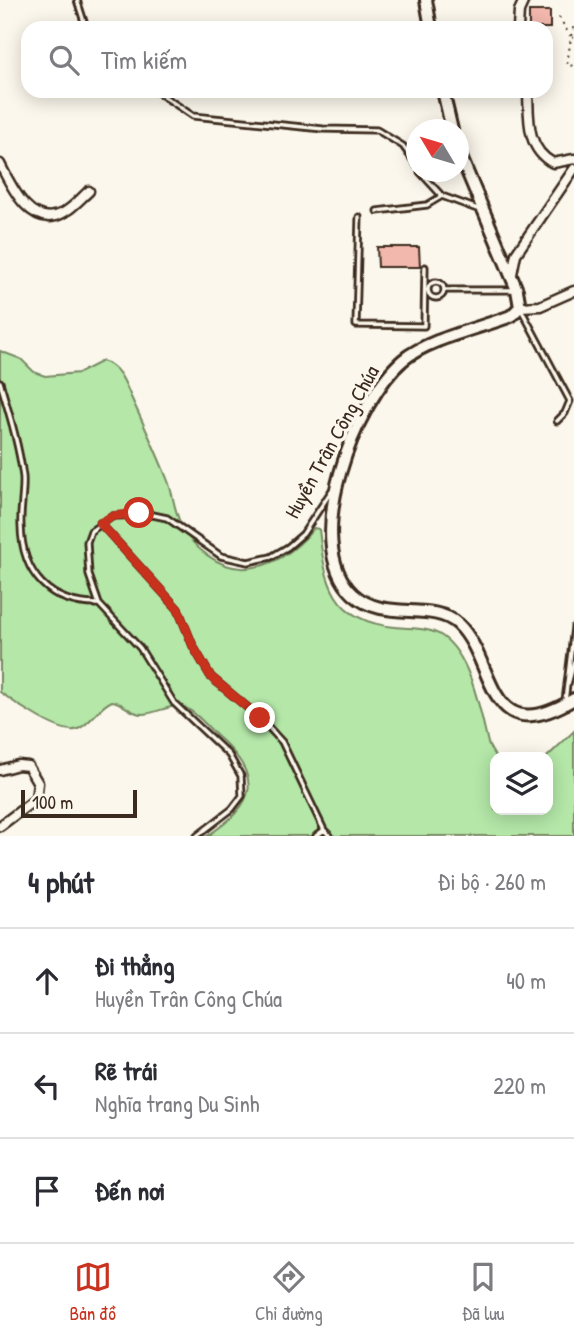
<!DOCTYPE html>
<html lang="vi">
<meta charset="utf-8">
<style>
:root{--surface:#fff;--page:#f7f7f7;--text:#2b2b33;--muted:#7c7c81;--line:#e1e1e2;--accent:#c8321e}
body{margin:0;font-family:"Patrick Hand",sans-serif;background:var(--page);color:var(--text)}
.controls{position:absolute;right:21px;bottom:21px;display:grid;overflow:hidden;border-radius:14px;box-shadow:0 4px 18px #0003}
.controls button{width:63px;height:63px;display:grid;place-items:center;padding:0;border:0;border-bottom:2px solid var(--line);background:var(--surface);color:var(--text);font:35px sans-serif}
.compass{position:absolute;left:406px;top:119px;width:63px;height:63px;border-radius:50%;background:var(--surface);box-shadow:0 4px 18px #0003;rotate:308deg}
.scale{position:absolute;left:21px;bottom:18px;width:116px;box-sizing:border-box;padding-left:7px;border:4px solid #3b2a1e;border-top:0;font-size:19px;line-height:24px;white-space:nowrap;color:#3b2a1e;-webkit-text-stroke:5px #fbf7ec;paint-order:stroke}
.stop{position:absolute;width:21px;height:21px;margin:-16px;border:5px solid #c8321e;border-radius:50%;background:#fff}
.stop.end{background:#c8321e;border-color:#fff;box-shadow:0 2px 7px #0008}
.list{margin:0;padding:0;list-style:none}
h2{display:flex;justify-content:space-between;align-items:center;height:91px;margin:0;padding:0 28px;font-size:30px}
h2 small{font-size:23px;font-weight:400;color:var(--muted)}
.list li{display:grid;grid-template-columns:46px 1fr auto;gap:21px;align-items:center;box-sizing:border-box;height:105px;padding:0 28px;border-top:2px solid var(--line)}
.list b{display:block;font-size:26px;white-space:nowrap}
.list p{margin:0;font-size:23px;white-space:nowrap;color:var(--muted)}
.list em{font-size:23px;font-style:normal;color:var(--muted)}
.icon{flex:none;width:38px;height:38px;fill:none;stroke:currentColor;stroke-width:2;stroke-linecap:round;stroke-linejoin:round}
.map{position:relative;flex:none;width:574px;height:836px;overflow:hidden}
.search{position:absolute;background:var(--surface);box-shadow:0 4px 18px #0003;left:21px;right:21px;top:21px;height:77px;display:flex;align-items:center;gap:18px;box-sizing:border-box;padding:0 24px;border-radius:21px;color:var(--muted);font-size:26px}
.sheet{height:406px;background:var(--surface)}
nav{display:flex;justify-content:space-around;align-items:center;box-sizing:border-box;height:98px;border-top:2px solid var(--line);background:var(--surface);font-size:19px;color:var(--muted)}
nav a{display:grid;justify-items:center;gap:4px}
nav .on{color:var(--accent)}
.map>svg:first-child{display:block}
.green{fill:#b4e7a8;stroke:#788863;stroke-width:2}
.building{fill:#f2b7ad;stroke:#3b2a1e;stroke-width:2}
.lines{fill:none;stroke-linecap:round;stroke-linejoin:round}
.lane-casing{stroke:#3b2a1e;stroke-width:9}
.street-casing{stroke:#3b2a1e;stroke-width:13}
.secondary-casing{stroke:#3b2a1e;stroke-width:16}
.path{stroke:#3b2a1e;stroke-width:2;stroke-dasharray:2 5;stroke-linecap:butt}
.lane{stroke:#fbf7ec;stroke-width:3.5}
.street{stroke:#fbf7ec;stroke-width:8}
.secondary{stroke:#fbf7ec;stroke-width:10}
.route{stroke:#c8321e;stroke-width:9}
.labels{text-anchor:middle;stroke-width:7;stroke-linejoin:round;paint-order:stroke}
.street-label{font-size:21px;fill:#3b2a1e;stroke:#fbf7ec}
</style>
<div class="map">
<svg width="574" height="836" viewBox="0 0 574 836">
<rect width="100%" height="100%" fill="#fbf7ec"/>
<filter id="ink" filterUnits="userSpaceOnUse"><feTurbulence type="fractalNoise" baseFrequency=".0143" numOctaves="2"/><feDisplacementMap in="SourceGraphic" scale="14" xChannelSelector="R" yChannelSelector="G"/><feConvolveMatrix kernelMatrix="1 2 1 2 8 2 1 2 1" color-interpolation-filters="sRGB"/></filter>
<g filter="url(#ink)">
<path class="green" d="M0 351 21 359 34 372 45 376 79 373 102 361C119 365 125 383 131 397 144 425 157 453 168 481 173 494 174 509 180 522 190 547 220 570 247 568 275 566 297 549 314 528L319 529C325 583 332 621 395 627 410 629 428 627 442 636 471 656 480 711 488 743 489 748 493 752 495 757 499 766 495 798 495 810H548L547 757 574 731V836H207C257 804 264 777 217 736 208 727 196 712 184 707 172 703 155 714 142 714 130 714 123 702 112 701 98 707 92 723 78 729 63 737 13 702 0 692Z"/>
<path class="building" d="M529 11H550V28H529Z
M377 247H419L420 267H378Z"/>
<g class="lines">
<defs>
<path id="lane" d="M77 0 86 28
M156 91 193 116 323 129 377 130 403 146 416 164
M420 172 442 196 480 210
M377 211 427 205 442 196
M359 217 356 325 424 326 425 267
M428 290a8 8 0 1 1 16 0a8 8 0 1 1-16 0Z
M444 290H515
M522 311 570 401 565 413 557 421
M0 382C9 413 19 445 23 477 24 493 20 510 21 526 22 574 50 605 99 604
M100 523 178 609 193 646 211 677 260 718 282 742 324 830 330 836
M568 684 574 662
M565 701 574 627
M197 836 232 809 242 796 241 776 229 755 174 703 140 648 99 604 89 575 87 542 91 531 113 516 153 515 167 518 221 556 248 562 271 557 288 547 303 534 332 490
M316 836 324 830"/>
<path id="street" d="M518 28 519 11 524 0
M528 91C529 118 526 149 553 163L574 159
M0 164C11 186 31 230 63 213 73 208 81 198 89 191
M512 274 516 254 574 169
M520 307 540 306 574 291
M0 770 18 765 28 766 38 783 36 799 0 826"/>
<path id="secondary" d="M426 0 431 28
M443 91 452 130
M458 150 517 290 520 307 511 316C480 328 428 339 403 360 356 400 299 543 353 594 384 623 431 600 458 624 497 661 484 753 574 699"/>
</defs>
<use href="#lane" class="lane-casing"/>
<use href="#street" class="street-casing"/>
<use href="#secondary" class="secondary-casing"/>
<path class="path" d="M559 17 570 36
M571 36 574 25
M574 38 571 37 567 65 574 66"/>
<use href="#lane" class="lane"/>
<use href="#street" class="street"/>
<use href="#secondary" class="secondary"/>
</g>
</g>
<g class="lines" filter="url(#ink)">
<path class="route" d="M139 513 113 516 100 523 178 609 193 646 211 677 260 718"/>
</g>
<g class="labels">
<g class="street-label">
<text transform="translate(332 442) rotate(-61)" y="7">Huyền Trân Công Chúa</text>
</g>
</g>
</svg>
<div class="controls">
<button><svg class="icon" aria-label="layers" viewBox="0 0 24 24"><path d="M12 4l9 5-9 5-9-5zM3 14l9 5 9-5"/></svg></button>
</div>
<svg class="compass" viewBox="-18 -18 36 36"><path d="M0-13l5 13h-10z" fill="#e53935"/><path d="M0 13l5-13h-10z" fill="#7c7c81"/></svg>
<div class="scale">100 m</div>
<div class="stop" style="left:139px;top:513px"></div>
<div class="stop end" style="left:260px;top:718px"></div>
<div class="search"><svg class="icon" aria-label="search" viewBox="0 0 24 24"><circle cx="10" cy="10" r="6"/><path d="M15 15l6 6"/></svg>Tìm kiếm</div>
</div>
<section class="sheet">
<h2>4 phút<small>Đi bộ · 260 m</small></h2>
<ul class="list">
<li><svg class="icon" aria-label="ahead" viewBox="0 0 24 24"><path d="M12 20V5M6 11l6-6 6 6"/></svg><div><b>Đi thẳng</b><p>Huyền Trân Công Chúa</p></div><em>40 m</em></li>
<li><svg class="icon" aria-label="left" viewBox="0 0 24 24"><path d="M17 20v-9H6M10 6l-5 5 5 5"/></svg><div><b>Rẽ trái</b><p>Nghĩa trang Du Sinh</p></div><em>220 m</em></li>
<li><svg class="icon" aria-label="arrive" viewBox="0 0 24 24"><path d="M6 21V4h12l-3 4 3 4H6"/></svg><div><b>Đến nơi</b></div></li>
</ul>
</section>
<nav>
<a class="on"><svg class="icon" aria-label="map" viewBox="0 0 24 24"><path d="M3 6l6-2 6 2 6-2v14l-6 2-6-2-6 2zM9 4v14M15 6v14"/></svg>Bản đồ</a>
<a><svg class="icon" aria-label="directions" viewBox="0 0 24 24"><path d="M12 3l9 9-9 9-9-9zM9 14v-3h6M13 9l2 2-2 2"/></svg>Chỉ đường</a>
<a><svg class="icon" aria-label="saved" viewBox="0 0 24 24"><path d="M7 4h10v16l-5-4-5 4z"/></svg>Đã lưu</a>
</nav>
